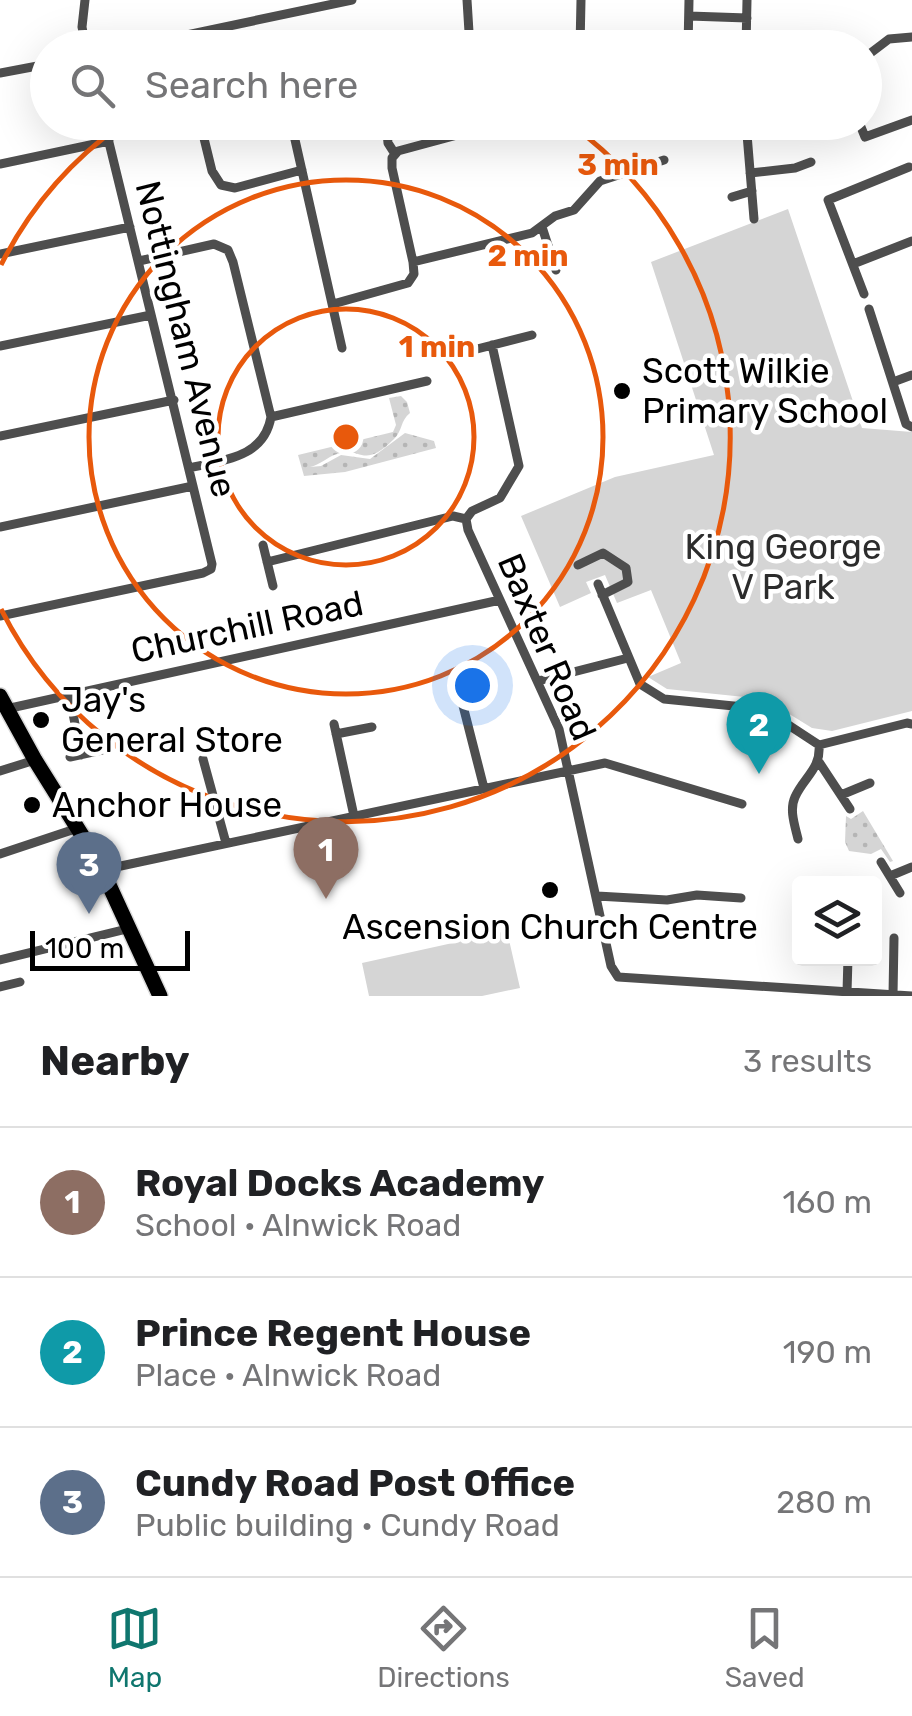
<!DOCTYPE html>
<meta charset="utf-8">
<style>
:root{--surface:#fff;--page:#f6f6f6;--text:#202124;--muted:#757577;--line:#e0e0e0;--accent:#0f766e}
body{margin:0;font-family:Rubik,sans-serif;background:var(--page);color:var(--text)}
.controls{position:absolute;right:30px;bottom:30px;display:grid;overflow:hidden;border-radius:10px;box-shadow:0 10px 40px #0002}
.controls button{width:90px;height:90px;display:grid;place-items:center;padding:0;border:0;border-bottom:2px solid var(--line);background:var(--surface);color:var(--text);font:50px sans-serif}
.scale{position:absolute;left:30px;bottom:25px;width:160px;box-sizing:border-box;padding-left:10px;border:5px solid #000;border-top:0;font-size:28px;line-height:35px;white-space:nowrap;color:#000;-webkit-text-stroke:8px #fff;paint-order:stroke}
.you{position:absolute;left:472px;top:685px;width:35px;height:35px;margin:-25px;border:8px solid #fff;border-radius:50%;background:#1a73e8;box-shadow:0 0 0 15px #1a73e833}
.badge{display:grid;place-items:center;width:65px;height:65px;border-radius:50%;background:var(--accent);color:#fff;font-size:32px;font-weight:700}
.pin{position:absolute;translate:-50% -82px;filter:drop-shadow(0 2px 5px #0008)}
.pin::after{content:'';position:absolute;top:52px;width:35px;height:30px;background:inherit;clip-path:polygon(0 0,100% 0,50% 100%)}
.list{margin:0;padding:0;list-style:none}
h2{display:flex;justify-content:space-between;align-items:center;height:130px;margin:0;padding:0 40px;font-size:42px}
h2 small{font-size:32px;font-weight:400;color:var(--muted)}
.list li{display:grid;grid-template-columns:65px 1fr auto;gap:30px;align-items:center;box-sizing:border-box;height:150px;padding:0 40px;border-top:2px solid var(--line)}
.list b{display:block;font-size:38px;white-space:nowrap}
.list p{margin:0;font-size:32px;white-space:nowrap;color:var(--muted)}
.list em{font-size:32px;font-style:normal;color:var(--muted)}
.icon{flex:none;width:55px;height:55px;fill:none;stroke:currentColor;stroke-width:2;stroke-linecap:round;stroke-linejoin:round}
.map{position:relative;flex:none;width:912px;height:996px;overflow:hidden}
.search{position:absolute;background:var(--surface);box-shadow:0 10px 40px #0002;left:30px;right:30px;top:30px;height:110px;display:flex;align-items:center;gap:25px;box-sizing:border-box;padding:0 35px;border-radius:55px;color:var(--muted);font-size:38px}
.sheet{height:580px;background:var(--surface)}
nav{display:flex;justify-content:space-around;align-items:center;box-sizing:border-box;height:140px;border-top:2px solid var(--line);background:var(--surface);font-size:28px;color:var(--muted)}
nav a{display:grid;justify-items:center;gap:5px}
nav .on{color:var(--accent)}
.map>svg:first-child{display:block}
.grass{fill:url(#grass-dots)}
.park{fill:#d5d5d5}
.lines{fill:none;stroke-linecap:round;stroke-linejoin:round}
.primary-casing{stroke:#dbdbdb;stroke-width:18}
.street{stroke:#4e4e4e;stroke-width:9}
.primary{stroke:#000;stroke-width:15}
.ring{fill:none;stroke:#e8590c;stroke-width:5}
.poi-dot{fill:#000;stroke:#fff;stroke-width:4}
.labels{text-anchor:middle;stroke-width:9;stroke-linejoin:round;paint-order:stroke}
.street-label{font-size:35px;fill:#000;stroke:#fff}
.poi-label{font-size:35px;fill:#000;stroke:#fff;text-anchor:start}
.park-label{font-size:35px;fill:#2c2c2c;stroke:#fff}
.centre{fill:#e8590c;stroke:#fff;stroke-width:5}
.ring-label{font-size:30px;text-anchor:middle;font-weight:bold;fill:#e8590c;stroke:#fff;stroke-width:9;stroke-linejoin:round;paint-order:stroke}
</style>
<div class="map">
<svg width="912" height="996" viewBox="0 0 912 996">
<defs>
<pattern id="grass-dots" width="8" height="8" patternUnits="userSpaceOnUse" patternTransform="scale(2.5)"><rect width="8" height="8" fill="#d5d5d5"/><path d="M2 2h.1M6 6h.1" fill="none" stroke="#b5b5b5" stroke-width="1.8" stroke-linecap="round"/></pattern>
</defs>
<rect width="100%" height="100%" fill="#fff"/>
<path class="grass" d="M401 396 407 402 410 413C400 421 403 430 394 439 362 471 361 445 337 454 327 457 320 465 310 467L321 466 341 455 370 459 405 433 434 441 436 448 345 472 304 476 298 455 393 432 396 425 389 398Z
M863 811 893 861 890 862 881 849 871 854 849 851 845 842 846 816 851 819Z"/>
<path class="park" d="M788 209 862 428 912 432V711L832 731 812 728 765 699 667 689 648 677 681 663 651 590 617 603 605 575 586 582 591 593 560 607 521 516 615 477 714 455 651 262Z
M507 931 520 988 482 996H369L362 963Z"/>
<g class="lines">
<defs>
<path id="primary" d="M0 696 35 760 98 861 160 996"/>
</defs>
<use href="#primary" class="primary-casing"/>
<path class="street" d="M85 0 82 27 86 48
M467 0 470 48
M689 16 747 18
M381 44V48
M125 48 352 0
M580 48 581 0
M688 48 689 0
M746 48 747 0
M864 58 889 39 912 37
M0 73 48 64
M200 122 212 171 221 185 235 188 302 170
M291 122 342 348
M386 122 388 143 395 154
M746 122 754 219
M859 122 865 137 912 120
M0 164 109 141
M750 173 795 168 811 162
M732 197 752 191
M542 227 556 270
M0 254 130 227
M139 261 214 244 228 250 233 262 271 417
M413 262 532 233 555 216 574 210 600 181 664 160
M853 264 912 241
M864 294 828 200 909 167
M333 304 408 283 414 274 413 262 392 168V158L398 151 461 134 472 122
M869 309 906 424 912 427
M0 346 151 315
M477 349 532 335
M893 382 912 375
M271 417 427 381
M0 436 174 400
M189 468C223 460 264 458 271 417
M466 519 468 530 559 729 611 966 618 977 912 996
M466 519 472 511 500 498 519 466 492 345
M0 527 193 486
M263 545 273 586
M267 562 453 516 466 519
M578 565 603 553 626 568 628 582 602 595
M598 584 640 684 664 699 764 709 819 745 907 723 912 724
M0 616 203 573 211 569 212 564 104 122
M538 681 628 658
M69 693 81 755
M460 694 484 788
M6 709 500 600
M334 724 354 816
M336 734 372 727
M70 757 102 750
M203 759 226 843
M819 762 850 809
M0 771 35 760
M841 795 870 783
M798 839C795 826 789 810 795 797 804 777 821 769 819 745
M0 854 78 828
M881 862 900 893
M102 870 605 763 742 804
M890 876 912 867
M597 896 667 900 697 895 741 898
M0 960 131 928
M0 987 20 982
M847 992 848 958
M893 995 894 938"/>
<use href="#primary" class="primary"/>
</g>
<g class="ring">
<circle cx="346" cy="437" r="128"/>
<circle cx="346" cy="437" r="257"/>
<path d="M1 265A385 385 0 0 1 122 124M570 124A385 385 0 1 1 1 609"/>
</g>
<g class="poi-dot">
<circle cx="622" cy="391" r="10"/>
<circle cx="41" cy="720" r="10"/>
<circle cx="32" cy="805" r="10"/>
<circle cx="550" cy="890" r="10"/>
</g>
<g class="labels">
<g class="street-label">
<text transform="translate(186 339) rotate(76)" y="12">Nottingham Avenue</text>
<text transform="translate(247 627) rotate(-12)" y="12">Churchill Road</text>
<text transform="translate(547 647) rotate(67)" y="12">Baxter Road</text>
</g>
<g class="poi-label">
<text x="642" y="383">Scott Wilkie<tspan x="642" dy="40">Primary School</tspan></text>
<text x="61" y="712">Jay's<tspan x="61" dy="40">General Store</tspan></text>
<text x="52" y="817">Anchor House</text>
<text x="550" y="939" text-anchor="middle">Ascension Church Centre</text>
</g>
<g class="park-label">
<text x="783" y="559">King George<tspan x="783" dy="40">V Park</tspan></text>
</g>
</g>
<circle cx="346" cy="437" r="15" class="centre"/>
<g class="ring-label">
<text x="618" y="175">3 min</text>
<text x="528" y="266">2 min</text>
<text x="437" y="357">1 min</text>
</g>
</svg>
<div class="controls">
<button><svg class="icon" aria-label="layers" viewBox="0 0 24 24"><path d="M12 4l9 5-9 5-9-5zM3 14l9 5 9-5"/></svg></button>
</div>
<div class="scale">100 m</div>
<div class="you"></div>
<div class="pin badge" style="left:326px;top:899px;background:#8d6e63">1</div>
<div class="pin badge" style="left:759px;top:774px;background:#0f9aa8">2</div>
<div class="pin badge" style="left:89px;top:914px;background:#5c6f8a">3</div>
<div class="search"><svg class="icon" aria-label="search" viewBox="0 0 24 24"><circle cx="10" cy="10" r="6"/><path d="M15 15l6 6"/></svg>Search here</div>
</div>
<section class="sheet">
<h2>Nearby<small>3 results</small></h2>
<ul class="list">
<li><span class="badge" style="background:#8d6e63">1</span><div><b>Royal Docks Academy</b><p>School · Alnwick Road</p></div><em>160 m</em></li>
<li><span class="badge" style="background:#0f9aa8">2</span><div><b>Prince Regent House</b><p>Place · Alnwick Road</p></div><em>190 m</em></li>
<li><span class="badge" style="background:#5c6f8a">3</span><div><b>Cundy Road Post Office</b><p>Public building · Cundy Road</p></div><em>280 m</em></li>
</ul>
</section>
<nav>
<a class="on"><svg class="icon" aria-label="map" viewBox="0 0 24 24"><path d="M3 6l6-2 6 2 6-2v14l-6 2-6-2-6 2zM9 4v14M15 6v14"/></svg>Map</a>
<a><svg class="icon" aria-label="directions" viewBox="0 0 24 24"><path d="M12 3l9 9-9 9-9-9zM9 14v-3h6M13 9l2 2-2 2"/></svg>Directions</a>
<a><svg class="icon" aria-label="saved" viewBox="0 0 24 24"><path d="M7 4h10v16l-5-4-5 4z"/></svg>Saved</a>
</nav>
